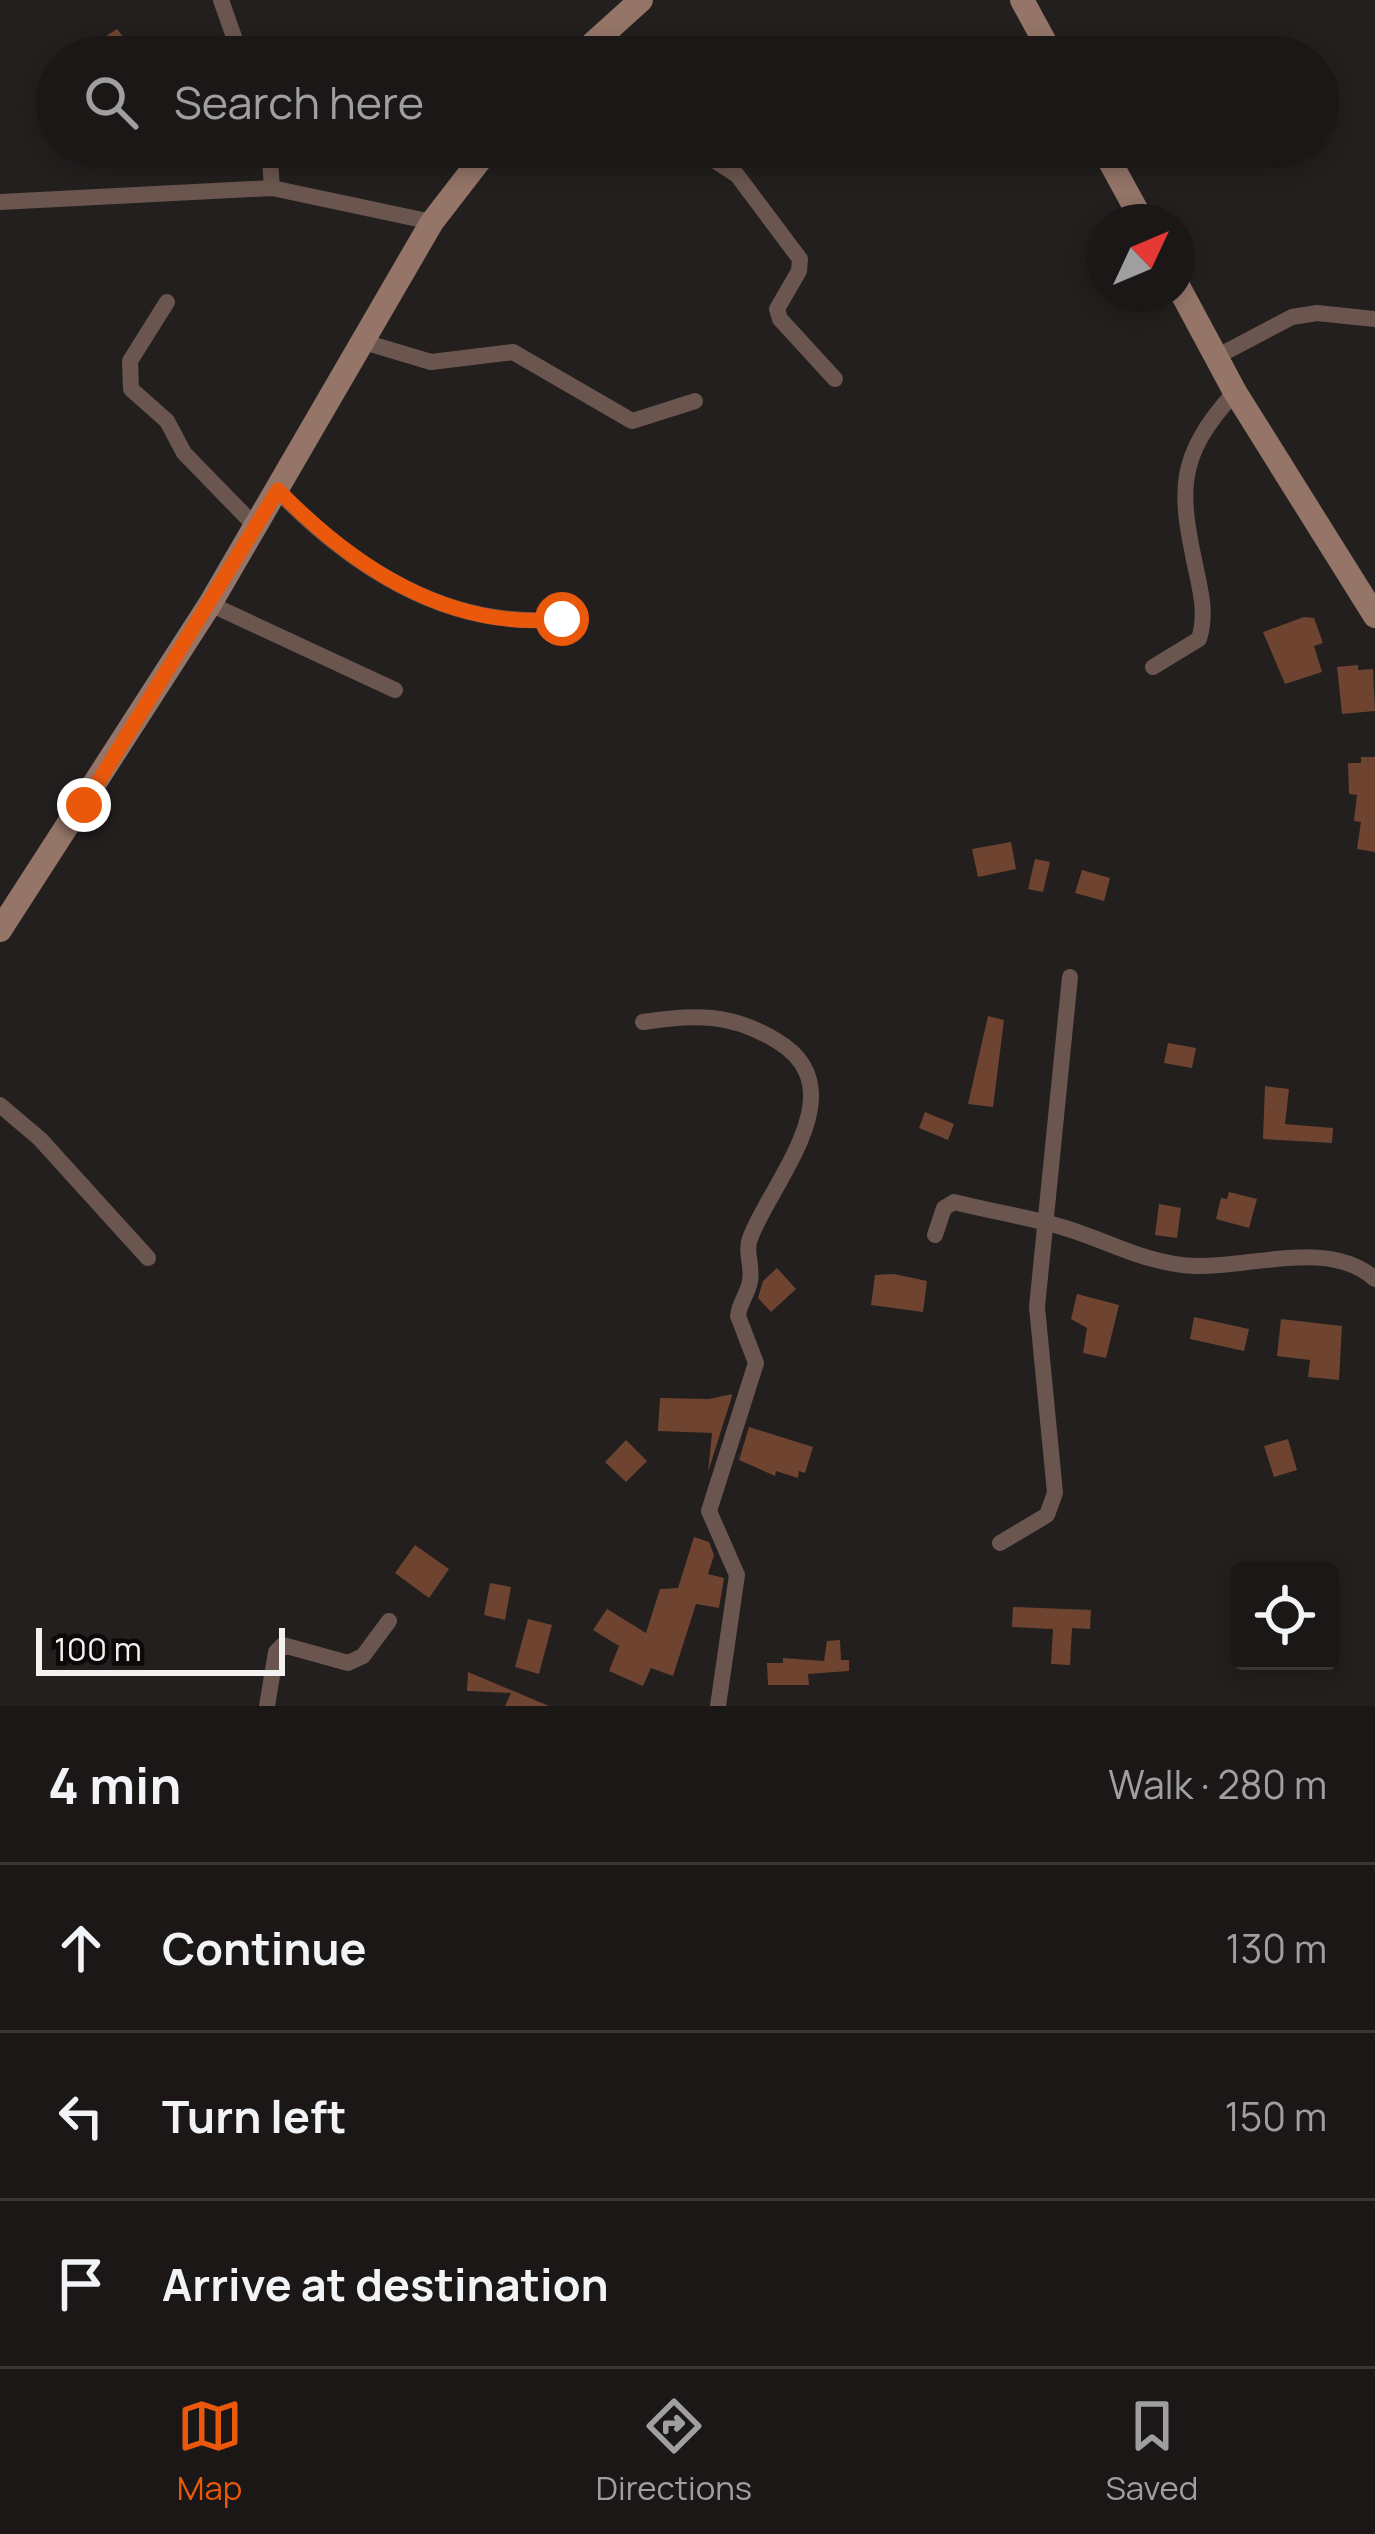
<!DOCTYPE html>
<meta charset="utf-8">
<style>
:root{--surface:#1a1716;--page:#23201f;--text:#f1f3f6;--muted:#9f9fa1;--line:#383635;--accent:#ea580c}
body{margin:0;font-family:Manrope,sans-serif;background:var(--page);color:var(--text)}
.controls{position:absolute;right:36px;bottom:36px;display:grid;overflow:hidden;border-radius:12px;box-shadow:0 6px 18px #0003}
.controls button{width:108px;height:108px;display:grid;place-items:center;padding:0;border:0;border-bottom:3px solid var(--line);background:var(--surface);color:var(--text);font:60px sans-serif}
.compass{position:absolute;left:1087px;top:204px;width:108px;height:108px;border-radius:50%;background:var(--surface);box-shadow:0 6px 18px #0003;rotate:46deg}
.scale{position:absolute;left:36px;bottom:30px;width:249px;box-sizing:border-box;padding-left:12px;border:6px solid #f4f2f1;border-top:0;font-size:33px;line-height:42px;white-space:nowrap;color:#f4f2f1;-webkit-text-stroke:9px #0a0908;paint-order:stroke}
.stop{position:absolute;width:36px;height:36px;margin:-27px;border:9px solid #ea580c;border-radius:50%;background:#fff}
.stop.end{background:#ea580c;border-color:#fff;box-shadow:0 3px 12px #0008}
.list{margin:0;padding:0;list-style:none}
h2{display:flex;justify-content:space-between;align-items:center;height:156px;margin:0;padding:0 48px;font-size:51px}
h2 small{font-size:39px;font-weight:400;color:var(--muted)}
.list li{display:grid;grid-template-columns:78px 1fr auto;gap:36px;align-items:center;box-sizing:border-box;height:168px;padding:0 48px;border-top:3px solid var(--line)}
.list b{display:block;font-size:45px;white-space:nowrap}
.list em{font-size:39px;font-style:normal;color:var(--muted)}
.icon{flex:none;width:66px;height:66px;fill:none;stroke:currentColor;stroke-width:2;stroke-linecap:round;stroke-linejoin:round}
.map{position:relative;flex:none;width:1375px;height:1706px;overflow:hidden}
.search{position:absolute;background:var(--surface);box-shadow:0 6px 18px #0003;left:36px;right:36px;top:36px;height:132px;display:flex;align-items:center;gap:30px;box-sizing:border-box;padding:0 42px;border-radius:66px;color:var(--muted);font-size:45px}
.sheet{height:660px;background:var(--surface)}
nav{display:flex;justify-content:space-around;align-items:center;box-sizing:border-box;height:168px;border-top:3px solid var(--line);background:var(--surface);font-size:33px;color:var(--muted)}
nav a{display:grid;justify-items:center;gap:6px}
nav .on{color:var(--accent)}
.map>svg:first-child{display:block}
.building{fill:#6e4431}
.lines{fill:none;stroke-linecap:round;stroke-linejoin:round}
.street{stroke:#6a564e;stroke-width:16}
.secondary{stroke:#947568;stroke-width:24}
.route{stroke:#ea580c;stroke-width:15}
</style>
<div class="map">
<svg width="1375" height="1706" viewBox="0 0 1375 1706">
<rect width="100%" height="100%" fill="#221f1e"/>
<path class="building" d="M117 29 139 57H100L92 45Z
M1304 617 1314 618 1323 643 1314 646 1322 672 1285 684 1263 632Z
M1358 665V670L1373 669 1375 711 1342 714 1337 667Z
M1361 757H1375V852L1357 849 1361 822 1354 821 1357 795 1349 794 1348 763H1361Z
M1011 842 1016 869 978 877 972 849Z
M1035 859 1050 862 1043 892 1028 889Z
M1082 870 1110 878 1104 901 1075 893Z
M988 1016 1004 1020 993 1107 968 1104Z
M1168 1043 1196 1048 1192 1068 1164 1063Z
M1265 1086 1289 1089 1285 1124 1333 1128 1332 1143 1263 1139Z
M925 1112 954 1124 948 1140 919 1128Z
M1229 1192 1257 1199 1249 1228 1216 1219 1221 1198 1227 1199Z
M1159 1204 1181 1208 1177 1238 1155 1235Z
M777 1268 796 1289 771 1312 758 1298 763 1281Z
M894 1274 927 1281 923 1312 871 1305 875 1275Z
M1077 1294 1119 1305 1106 1358 1083 1353 1087 1328 1071 1319Z
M1194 1317 1249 1329 1244 1351 1190 1339Z
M1281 1319 1342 1326 1339 1380 1308 1377 1310 1360 1277 1356Z
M732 1394V1396L708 1472 712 1433 658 1431 660 1398 709 1399Z
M749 1427 813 1447 805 1473 799 1471 798 1478 776 1471 775 1476 739 1460Z
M1288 1439 1297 1470 1274 1477 1264 1446Z
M626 1440 647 1461 626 1482 605 1462Z
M694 1537 709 1542 714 1555 708 1574 724 1578 719 1608 696 1604 673 1676 651 1668 643 1686 609 1671 619 1646 593 1630 607 1609 646 1633 660 1589 678 1588Z
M415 1545 449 1569 429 1598 395 1573Z
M490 1583 511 1587 505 1620 484 1615Z
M1013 1607 1091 1610 1090 1629 1072 1628 1070 1665 1051 1664 1053 1629 1012 1627Z
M528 1619 552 1625 539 1674 515 1667Z
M840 1640 841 1660H849V1671L808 1674 809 1685H768L767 1663H783V1658L824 1661 827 1641Z
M468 1672 549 1706H505L511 1693 467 1691Z"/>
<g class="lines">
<path class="street" d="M221 0 241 57
M607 28 623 57
M269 147 272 188
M694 147 737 175 800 259 799 271 777 309 780 319 835 379
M0 202 272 188 432 222
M167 302 130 361 131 389 167 421 184 453 256 527
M364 342 431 362 513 352 632 421 695 401
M1216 357 1292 317 1317 313 1375 319
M278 491C354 569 449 630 562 619
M210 604 395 690
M1153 667 1199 639C1206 616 1202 597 1197 574 1179 491 1175 458 1235 392
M643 1022C694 1014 732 1013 777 1041 857 1089 774 1178 751 1236 744 1251 753 1265 750 1281 748 1294 739 1303 738 1316L756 1363 709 1511 737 1575 718 1706
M0 1105 40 1139 148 1258
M935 1235 944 1208 954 1202C990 1211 1027 1217 1062 1227 1109 1241 1146 1264 1195 1266 1249 1268 1330 1238 1375 1279
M1000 1543 1047 1515 1055 1493 1037 1307 1070 977
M267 1706 276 1652 283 1645 348 1663 363 1656 389 1621"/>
<path class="secondary" d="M1022 0 1053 57
M578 57 641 0
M1102 147 1143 222
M1177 284 1235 392 1375 616
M0 930 210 604 432 222 490 147"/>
</g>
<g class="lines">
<path class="route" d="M84 805 278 490C354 568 450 631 562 619"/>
</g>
</svg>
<div class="controls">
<button><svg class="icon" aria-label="locate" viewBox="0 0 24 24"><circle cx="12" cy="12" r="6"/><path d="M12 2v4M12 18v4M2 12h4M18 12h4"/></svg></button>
</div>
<svg class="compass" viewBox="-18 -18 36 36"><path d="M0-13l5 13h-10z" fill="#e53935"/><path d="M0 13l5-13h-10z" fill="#9f9fa1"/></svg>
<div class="scale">100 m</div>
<div class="stop" style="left:562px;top:619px"></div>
<div class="stop end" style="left:84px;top:805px"></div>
<div class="search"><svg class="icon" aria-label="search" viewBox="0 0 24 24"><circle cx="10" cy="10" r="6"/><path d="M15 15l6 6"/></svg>Search here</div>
</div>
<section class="sheet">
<h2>4 min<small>Walk · 280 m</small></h2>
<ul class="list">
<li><svg class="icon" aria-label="ahead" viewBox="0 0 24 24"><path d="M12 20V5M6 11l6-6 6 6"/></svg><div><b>Continue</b></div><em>130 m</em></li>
<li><svg class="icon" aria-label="left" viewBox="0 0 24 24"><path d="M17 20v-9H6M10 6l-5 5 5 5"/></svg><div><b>Turn left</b></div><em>150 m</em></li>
<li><svg class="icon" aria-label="arrive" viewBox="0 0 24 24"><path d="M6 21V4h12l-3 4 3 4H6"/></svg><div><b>Arrive at destination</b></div></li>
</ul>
</section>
<nav>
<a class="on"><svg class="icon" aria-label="map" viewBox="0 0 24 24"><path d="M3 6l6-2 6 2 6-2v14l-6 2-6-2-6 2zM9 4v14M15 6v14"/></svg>Map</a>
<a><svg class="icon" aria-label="directions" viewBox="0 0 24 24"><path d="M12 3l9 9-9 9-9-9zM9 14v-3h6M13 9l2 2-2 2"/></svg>Directions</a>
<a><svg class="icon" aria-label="saved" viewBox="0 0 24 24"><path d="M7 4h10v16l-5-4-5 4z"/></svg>Saved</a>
</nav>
